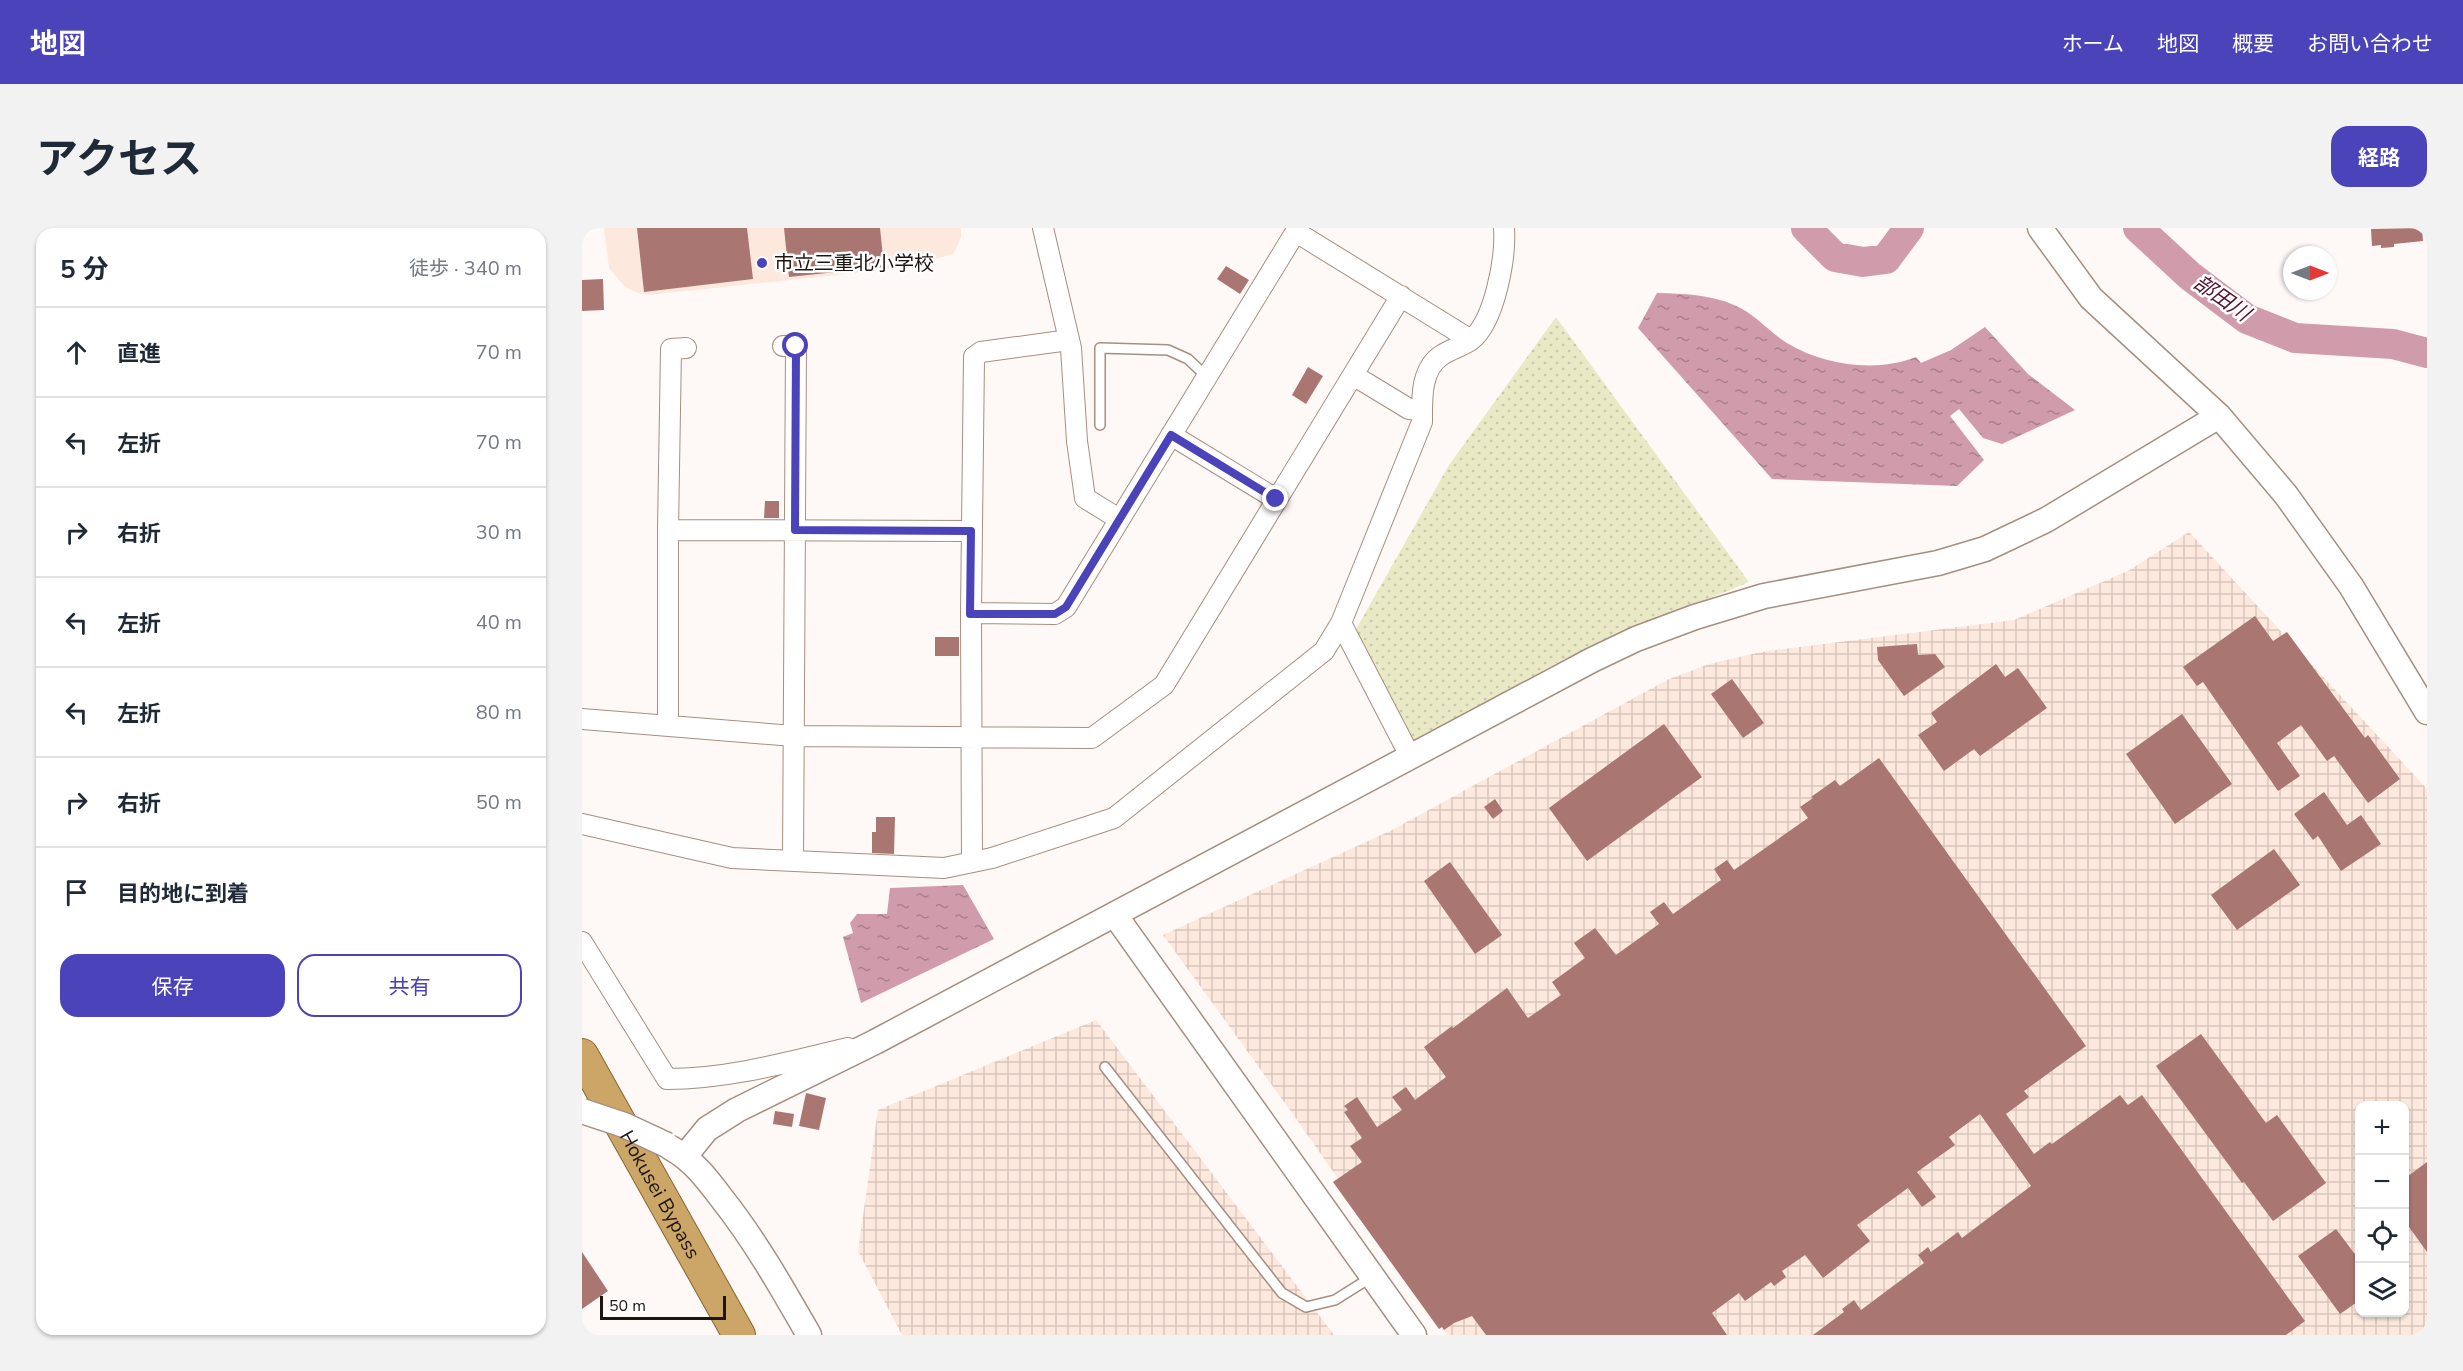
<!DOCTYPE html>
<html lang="ja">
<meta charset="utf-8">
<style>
:root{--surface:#fff;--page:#f2f2f3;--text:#1f2937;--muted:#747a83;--line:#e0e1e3;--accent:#4b43b9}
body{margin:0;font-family:"Nunito Sans","Noto Sans JP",sans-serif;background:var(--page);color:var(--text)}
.controls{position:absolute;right:18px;bottom:18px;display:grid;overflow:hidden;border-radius:12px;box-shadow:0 2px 4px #0004}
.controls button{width:54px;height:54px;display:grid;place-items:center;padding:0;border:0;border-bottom:2px solid var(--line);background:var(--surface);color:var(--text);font:30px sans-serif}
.compass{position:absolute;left:1701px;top:18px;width:54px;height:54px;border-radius:50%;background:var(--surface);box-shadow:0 2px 4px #0004;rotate:90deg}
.scale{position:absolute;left:18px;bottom:15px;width:126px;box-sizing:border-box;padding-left:6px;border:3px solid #1d1510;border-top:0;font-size:16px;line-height:21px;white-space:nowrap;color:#1d1510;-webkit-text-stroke:4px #fff;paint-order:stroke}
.stop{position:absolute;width:18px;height:18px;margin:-14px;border:4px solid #4b43b9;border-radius:50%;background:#fff}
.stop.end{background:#4b43b9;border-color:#fff;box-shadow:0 2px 6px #0008}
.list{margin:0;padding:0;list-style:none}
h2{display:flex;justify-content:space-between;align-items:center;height:78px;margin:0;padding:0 24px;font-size:26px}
h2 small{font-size:20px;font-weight:400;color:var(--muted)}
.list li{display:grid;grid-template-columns:39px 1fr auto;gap:18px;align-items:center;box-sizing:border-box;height:90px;padding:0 24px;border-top:2px solid var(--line)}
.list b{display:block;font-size:22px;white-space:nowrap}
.list em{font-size:20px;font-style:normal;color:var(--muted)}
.actions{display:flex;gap:12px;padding:18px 24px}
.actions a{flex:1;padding:14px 0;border:2px solid var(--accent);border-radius:18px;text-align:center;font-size:21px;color:var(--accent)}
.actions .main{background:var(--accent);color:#fff}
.icon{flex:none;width:33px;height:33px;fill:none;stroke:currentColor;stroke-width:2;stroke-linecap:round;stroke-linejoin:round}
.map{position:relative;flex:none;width:1845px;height:1107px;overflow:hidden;border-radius:18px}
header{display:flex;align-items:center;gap:36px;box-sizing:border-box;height:84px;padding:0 30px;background:var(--accent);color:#fff}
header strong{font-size:28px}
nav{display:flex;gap:33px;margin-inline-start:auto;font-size:21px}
.intro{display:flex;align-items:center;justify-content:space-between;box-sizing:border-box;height:144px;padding:0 36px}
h1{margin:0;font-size:42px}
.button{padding:15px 27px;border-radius:18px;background:var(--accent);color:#fff;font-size:21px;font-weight:700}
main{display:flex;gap:36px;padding:0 36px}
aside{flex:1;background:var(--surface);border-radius:18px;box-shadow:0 2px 4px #0004}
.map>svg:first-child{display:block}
.built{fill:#fce8dd}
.industrial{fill:url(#industrial-grid);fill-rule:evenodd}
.park{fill:url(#park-dots)}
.water{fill:url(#water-ripples)}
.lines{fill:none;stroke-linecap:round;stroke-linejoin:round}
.river{stroke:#d09cac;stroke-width:30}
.building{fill:#a97671}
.service-casing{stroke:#a68e81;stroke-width:12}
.minor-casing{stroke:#a68e81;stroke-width:22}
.tertiary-casing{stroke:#a68e81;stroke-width:27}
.trunk-casing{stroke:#866530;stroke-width:34}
.service{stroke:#fff;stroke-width:9}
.minor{stroke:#fff;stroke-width:20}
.tertiary{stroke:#fff;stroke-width:24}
.trunk{stroke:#cba667;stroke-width:32}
.tertiary-bridge-casing{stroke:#a68e81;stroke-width:27;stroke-linecap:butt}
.tertiary-bridge{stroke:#fff;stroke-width:24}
.route{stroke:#4b43b9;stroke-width:8}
.poi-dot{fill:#4b43b9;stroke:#fff;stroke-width:2}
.labels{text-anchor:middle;stroke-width:5;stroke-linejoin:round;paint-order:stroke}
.poi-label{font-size:20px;fill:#1d1510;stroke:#fff;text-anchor:start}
.street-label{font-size:20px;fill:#1d1510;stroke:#fff}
.water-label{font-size:21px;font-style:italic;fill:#52142e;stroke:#fff}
</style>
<header>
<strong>地図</strong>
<nav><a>ホーム</a><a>地図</a><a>概要</a><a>お問い合わせ</a></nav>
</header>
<div class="intro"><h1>アクセス</h1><a class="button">経路</a></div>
<main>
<aside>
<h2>5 分<small>徒歩 · 340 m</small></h2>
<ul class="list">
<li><svg class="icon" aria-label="ahead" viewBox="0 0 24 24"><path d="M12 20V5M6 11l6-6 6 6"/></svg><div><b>直進</b></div><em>70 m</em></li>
<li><svg class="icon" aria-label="left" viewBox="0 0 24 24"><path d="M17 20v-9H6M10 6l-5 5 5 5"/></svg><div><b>左折</b></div><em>70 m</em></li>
<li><svg class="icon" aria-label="right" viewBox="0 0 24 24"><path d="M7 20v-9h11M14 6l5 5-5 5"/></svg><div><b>右折</b></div><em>30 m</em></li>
<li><svg class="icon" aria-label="left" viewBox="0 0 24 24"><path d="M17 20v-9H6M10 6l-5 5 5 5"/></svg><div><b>左折</b></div><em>40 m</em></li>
<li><svg class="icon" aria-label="left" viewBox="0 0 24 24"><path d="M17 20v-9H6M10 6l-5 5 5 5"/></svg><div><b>左折</b></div><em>80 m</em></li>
<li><svg class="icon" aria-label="right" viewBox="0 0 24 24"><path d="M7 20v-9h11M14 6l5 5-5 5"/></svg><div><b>右折</b></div><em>50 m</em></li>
<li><svg class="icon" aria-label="arrive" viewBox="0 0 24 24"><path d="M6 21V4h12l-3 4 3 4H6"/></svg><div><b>目的地に到着</b></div></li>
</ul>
<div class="actions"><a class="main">保存</a><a>共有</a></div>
</aside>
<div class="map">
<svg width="1845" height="1107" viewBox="0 0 1845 1107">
<defs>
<pattern id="industrial-grid" width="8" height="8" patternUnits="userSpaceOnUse" patternTransform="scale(1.5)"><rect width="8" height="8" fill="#fce8dd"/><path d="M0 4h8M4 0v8" fill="none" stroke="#d8c6bd"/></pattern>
<pattern id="park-dots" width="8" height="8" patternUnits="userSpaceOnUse" patternTransform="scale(1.5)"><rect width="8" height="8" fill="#eae9c6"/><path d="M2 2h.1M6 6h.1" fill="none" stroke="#c8c7a9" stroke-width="1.8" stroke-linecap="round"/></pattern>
<pattern id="water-ripples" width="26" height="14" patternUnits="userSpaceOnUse" patternTransform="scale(1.5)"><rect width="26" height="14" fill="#d09cac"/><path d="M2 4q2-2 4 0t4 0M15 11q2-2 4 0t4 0" fill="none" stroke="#a87e8b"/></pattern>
</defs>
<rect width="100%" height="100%" fill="#fef9f6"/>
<path class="built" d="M22 0H379V9L372 25 361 29 302 42 66 67 56 65 43 59 27 40Z"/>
<path class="industrial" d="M1607 304 1845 561V1107H865L708 882 581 707 810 602 1085 452 1127 436 1179 424 1432 392 1546 343ZM1778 878H1822V1084H1778Z
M514 792 752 1107H320L276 1023 296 882Z"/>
<path class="park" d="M974 89 1167 354 980 432 828 516 773 403 867 237Z"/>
<path class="water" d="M1075 65C1102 66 1127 66 1152 77 1172 85 1186 103 1205 115 1241 137 1294 145 1334 129L1339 135 1369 122 1403 99 1446 146 1493 182 1420 216 1401 210 1377 181 1368 188 1402 232 1375 258 1190 251 1056 100Z
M381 657 412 711 279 775 261 709 271 705 268 695 275 686H305L308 660Z"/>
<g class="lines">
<path class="river" d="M1224 0 1253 29 1281 34 1304 31 1327 0
M1556 0 1608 48 1665 91 1713 110 1811 116 1845 125"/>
</g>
<path class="building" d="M55 0H165L171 51 62 64Z
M202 0H298L302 39 207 49Z
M1840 0 1841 13 1812 16V19L1799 20V17L1790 18 1789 1Z
M644 38 667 52 658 66 635 51Z
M21 51 22 82 0 83V52Z
M726 139 741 148 724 176 710 167Z
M183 273H197V290H182Z
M1673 388 1691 413 1705 404 1783 510 1786 507 1818 551 1786 575 1752 528 1745 533 1719 497 1695 515 1718 548 1696 563 1621 454 1615 458 1601 439Z
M353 409H377V428H353Z
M1335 416 1336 427 1353 426 1363 439 1322 468 1296 432 1295 419Z
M1414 436 1423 449 1436 440 1465 480 1398 528 1392 521 1362 543 1336 507 1355 494 1349 485Z
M1150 451 1182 495 1161 510 1129 466Z
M1600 486 1650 556 1593 596 1544 526Z
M1082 496 1120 549 1005 633 967 580Z
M1297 530 1504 818 1442 863 1447 869 1424 886 1452 926 1468 914 1470 916 1538 867 1546 877 1560 867 1723 1093 1704 1107H1231L1262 1084 1260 1081 1272 1072 1279 1082 1342 1035 1336 1027 1346 1019 1349 1024 1376 1004 1380 1010 1449 958 1398 886 1367 909 1373 917 1335 944 1354 969 1340 979 1326 960 1275 997 1288 1013 1241 1050 1223 1027 1200 1043 1204 1049 1192 1058 1189 1054 1163 1073 1157 1065 1130 1085 1145 1107H904L890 1088 872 1095 862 1102 860 1099 857 1101 751 954 780 934 768 918 780 910 762 884 766 882 762 878 775 869 795 899 820 882 810 869 824 859 833 872 864 849 842 819 870 798 871 800 925 760 946 790 979 767 970 754 1003 730 992 715 1013 700 1034 727 1077 696 1068 684 1082 674 1091 686 1139 652 1132 641 1145 632 1152 642 1226 590 1218 579 1231 570 1229 569 1253 552 1258 558Z
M1742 564 1765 597 1779 587 1799 616 1759 643 1736 608 1731 612 1712 586Z
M913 571 921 583 911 591 902 579Z
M294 589H313L312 626 290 625V604H294Z
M1692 621 1718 657 1655 702 1629 667Z
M868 634 920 707 893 726 842 653Z
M1619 806 1684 895 1695 887 1744 955 1691 993 1662 954 1660 955 1574 838Z
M224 865 244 870 237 902 217 898Z
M193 883 212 886 210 899 191 896Z
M1845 934V1024L1822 992V951Z
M1754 1001 1778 1033V1072L1758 1086 1716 1028Z
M0 1024 26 1063 0 1081Z"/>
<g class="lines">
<defs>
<path id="service" d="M518 197V120L586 122 606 131 625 149
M523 839 700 1065 724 1079 753 1072 788 1050"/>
<path id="minor" d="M461 0 489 120 495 213 503 270 537 291
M714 4 889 112
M201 118H214L211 632
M771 147 827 181 840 182
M589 207 694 271
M86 302 89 121 104 120
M389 385 473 386 484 379 716 0
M759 395 829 530
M0 491 212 508 510 510 582 457 819 68
M86 497V302L389 303
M0 596 150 630 362 640 410 630 532 590 742 423 759 395 840 194C840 172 838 141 860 127 869 121 881 118 889 112 913 93 924 29 922 0
M390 634 389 385 392 129 399 124 487 112
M0 714 85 851C146 851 207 834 266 820"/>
<path id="tertiary" d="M1458 0 1509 70 1637 188 1704 267 1769 358 1845 484
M533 687 832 1107
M89 920C111 932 126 952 141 972 174 1014 200 1060 227 1107
M103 928 125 901 155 882 293 814 1010 432 1054 411 1113 389 1182 368 1356 335 1403 321 1464 292 1637 188"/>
<g id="trunk">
<path id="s1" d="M0 827 157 1107"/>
</g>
</defs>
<use href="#service" class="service-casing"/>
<use href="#minor" class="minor-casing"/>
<use href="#tertiary" class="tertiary-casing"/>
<use href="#trunk" class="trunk-casing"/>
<use href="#service" class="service"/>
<use href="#minor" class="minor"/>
<use href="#tertiary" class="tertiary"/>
<use href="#trunk" class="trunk"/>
<defs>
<path id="tertiary-bridge" d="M0 883 42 897 85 917"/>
</defs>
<use href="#tertiary-bridge" class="tertiary-bridge-casing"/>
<use href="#tertiary-bridge" class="tertiary-bridge"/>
</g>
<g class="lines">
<path class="route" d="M214 118 213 302 389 303 388 386H473L484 379 589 207 694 271"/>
</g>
<circle class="poi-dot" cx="180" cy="35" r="6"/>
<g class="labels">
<g class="poi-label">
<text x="192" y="42">市立三重北小学校</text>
</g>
<g class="street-label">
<text dy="7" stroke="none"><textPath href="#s1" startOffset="160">Hokusei Bypass</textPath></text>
</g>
<g class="water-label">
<text transform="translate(1640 70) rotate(35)" y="7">部田川</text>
</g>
</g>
</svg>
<div class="controls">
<button>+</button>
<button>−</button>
<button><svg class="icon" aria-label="locate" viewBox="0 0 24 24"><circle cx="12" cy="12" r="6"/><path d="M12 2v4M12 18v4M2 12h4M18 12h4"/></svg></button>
<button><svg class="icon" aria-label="layers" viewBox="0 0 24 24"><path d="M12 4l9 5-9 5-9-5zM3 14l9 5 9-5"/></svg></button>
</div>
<svg class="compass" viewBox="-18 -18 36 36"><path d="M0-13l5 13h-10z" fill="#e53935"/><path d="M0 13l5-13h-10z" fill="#747a83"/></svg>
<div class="scale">50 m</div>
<div class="stop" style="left:214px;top:118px"></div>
<div class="stop end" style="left:694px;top:271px"></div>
</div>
</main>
